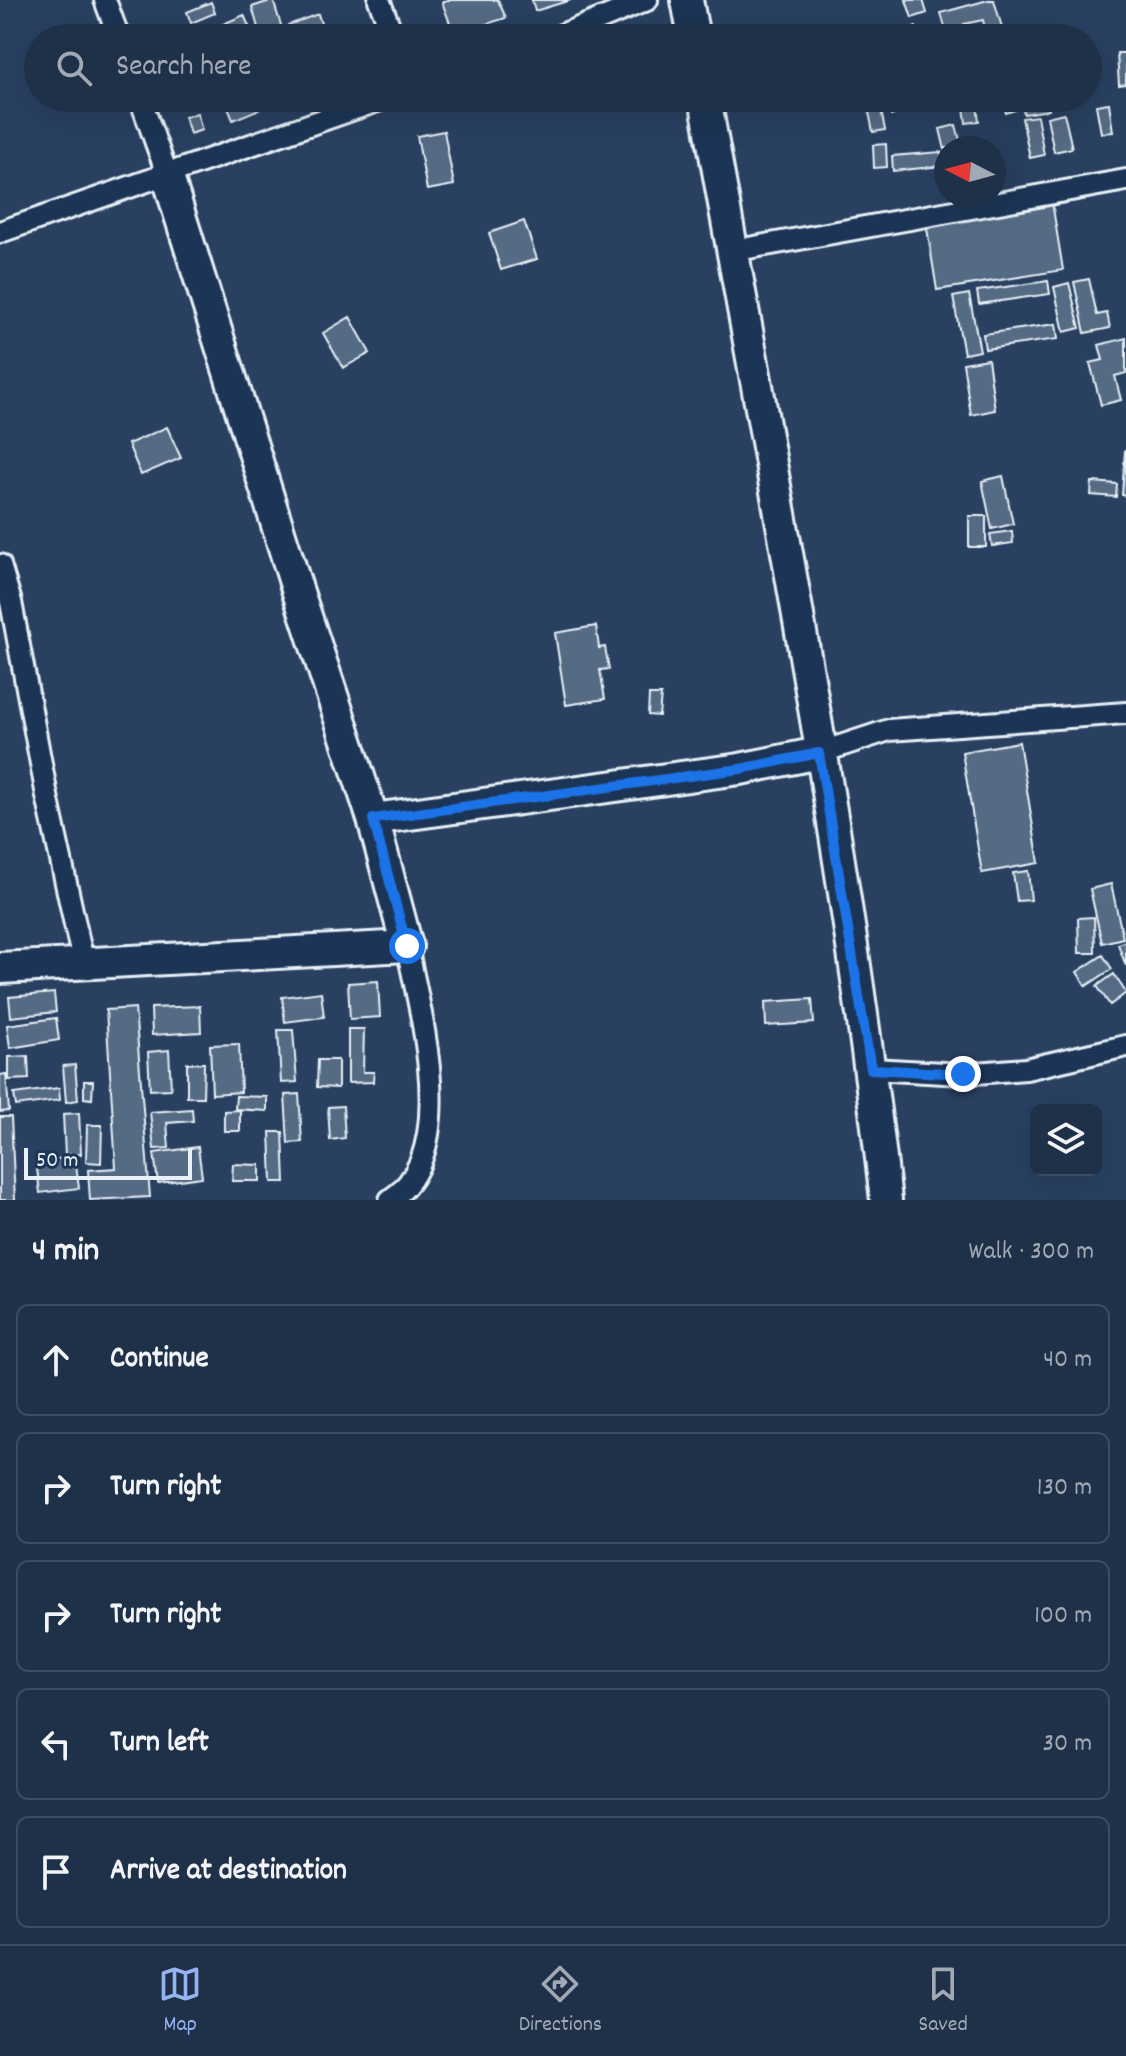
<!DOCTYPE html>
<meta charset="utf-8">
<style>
:root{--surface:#1f3049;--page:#2c3c53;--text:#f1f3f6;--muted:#a1a9b4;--line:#3c4b61;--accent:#95b2f1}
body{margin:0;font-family:Dekko,sans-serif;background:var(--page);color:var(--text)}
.controls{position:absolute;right:24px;bottom:24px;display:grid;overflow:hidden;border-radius:12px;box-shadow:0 8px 32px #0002}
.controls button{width:72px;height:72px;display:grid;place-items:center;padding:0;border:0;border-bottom:2px solid var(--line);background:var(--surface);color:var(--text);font:40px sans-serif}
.compass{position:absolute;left:934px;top:136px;width:72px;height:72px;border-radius:50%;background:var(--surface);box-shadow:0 8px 32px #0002;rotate:276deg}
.scale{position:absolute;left:24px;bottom:20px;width:168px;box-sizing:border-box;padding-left:8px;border:4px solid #e8f1f8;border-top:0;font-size:22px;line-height:28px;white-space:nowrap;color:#e8f1f8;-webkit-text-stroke:6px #1d3557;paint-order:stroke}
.stop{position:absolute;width:24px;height:24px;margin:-18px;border:6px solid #1a73e8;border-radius:50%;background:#fff}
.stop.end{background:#1a73e8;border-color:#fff;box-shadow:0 2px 8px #0008}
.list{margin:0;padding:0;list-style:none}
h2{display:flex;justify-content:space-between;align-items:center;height:104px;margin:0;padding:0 32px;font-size:34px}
h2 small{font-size:26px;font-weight:400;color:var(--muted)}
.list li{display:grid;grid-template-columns:52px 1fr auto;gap:24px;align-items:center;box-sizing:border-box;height:112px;margin:0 16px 16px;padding:0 16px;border:2px solid var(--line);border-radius:12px}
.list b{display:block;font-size:30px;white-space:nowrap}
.list em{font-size:26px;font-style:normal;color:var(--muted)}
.icon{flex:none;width:44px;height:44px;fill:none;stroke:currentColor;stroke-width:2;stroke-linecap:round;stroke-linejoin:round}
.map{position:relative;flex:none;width:1126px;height:1200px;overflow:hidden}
.search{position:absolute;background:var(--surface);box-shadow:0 8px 32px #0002;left:24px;right:24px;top:24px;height:88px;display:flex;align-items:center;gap:20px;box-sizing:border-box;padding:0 28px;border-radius:44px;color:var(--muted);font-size:30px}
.sheet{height:744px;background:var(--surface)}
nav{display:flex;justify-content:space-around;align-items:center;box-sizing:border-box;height:112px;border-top:2px solid var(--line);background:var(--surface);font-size:22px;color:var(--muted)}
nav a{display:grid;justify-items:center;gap:4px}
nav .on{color:var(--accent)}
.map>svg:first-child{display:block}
.building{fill:#556a83;stroke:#e8f1f8;stroke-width:2}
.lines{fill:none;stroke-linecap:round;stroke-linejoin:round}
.street-casing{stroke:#e8f1f8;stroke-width:26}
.secondary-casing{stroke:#e8f1f8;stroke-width:36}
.street{stroke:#1d3557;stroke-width:20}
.secondary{stroke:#1d3557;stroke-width:30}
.route{stroke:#1a73e8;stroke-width:10}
</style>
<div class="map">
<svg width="1126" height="1200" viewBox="0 0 1126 1200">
<rect width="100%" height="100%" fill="#294061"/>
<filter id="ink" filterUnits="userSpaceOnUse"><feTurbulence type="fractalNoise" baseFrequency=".0125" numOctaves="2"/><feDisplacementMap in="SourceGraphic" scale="16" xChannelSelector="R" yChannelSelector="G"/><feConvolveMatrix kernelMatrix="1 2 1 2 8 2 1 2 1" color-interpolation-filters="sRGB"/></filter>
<g filter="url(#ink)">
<path class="building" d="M273 0 285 38H261L252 7Z
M447 0H498L506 18 454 34 442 2Z
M532 0H571L535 11Z
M906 0H923L927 13 912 18Z
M988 0H994L1005 38H987L983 20 964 24 967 38H948L941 13Z
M211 2 215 13 191 23 187 12Z
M318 14 322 27 292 38 288 25Z
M244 15 254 38H204L202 33Z
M916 27 921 38H889Z
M1117 53H1126V84L1119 85Z
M239 98H278L279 101 233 120 226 103Z
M902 98H927L928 102 891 116 887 103Z
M963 98H976L979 121 966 123Z
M1002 98H1015L1018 109 1006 113Z
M1021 98H1048L1049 110 1024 114Z
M879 100 885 130 873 132 867 102Z
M1109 103 1113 132 1101 133 1096 105Z
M197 113 202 130 190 134 185 117Z
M1064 113 1072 148 1054 152 1047 117Z
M1037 116 1044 155 1030 158 1022 118Z
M956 125 962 148H946V154L940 129Z
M444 131 454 185 427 190 417 136Z
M886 144 887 167 874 168 873 145Z
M941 152 942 166 893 171 892 156Z
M1052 202 1063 270 937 290 926 222Z
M524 221 537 259 501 270 489 233Z
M1089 279 1097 315 1107 313 1110 328 1085 333 1074 282Z
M1048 281 1050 294 979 304 977 291Z
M1069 283 1080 328 1064 332 1054 287Z
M969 294 980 351 964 354 953 297Z
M350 317 370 353 343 368 323 333Z
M1056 324 1058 339 985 349 983 334Z
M1126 338V373L1115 376 1121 400 1101 405 1090 363 1103 360 1099 345Z
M988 359 995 410 971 415 963 363Z
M167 427 181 458 141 475 128 444Z
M1125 450H1126V496L1122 495Z
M1003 476 1013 524 992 529 982 481Z
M1092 482 1117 484 1116 497 1091 495Z
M969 516H986V547H969Z
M1012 531 1013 543 992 546 990 534Z
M596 626 599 648 605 647 609 669 600 670 605 699 566 705 555 633Z
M649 695H661L659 716 648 715Z
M1019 742 1039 863 982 873 962 752Z
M1028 871 1031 900 1017 901 1013 873Z
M1111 884 1123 938 1102 943 1090 889Z
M1094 917 1095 953H1079L1078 918Z
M1126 941V966L1118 944Z
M1103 955 1112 969 1086 986 1077 972Z
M1114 974 1126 993 1110 1005 1097 986Z
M378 981 380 1017 350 1019 348 983Z
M321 992 324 1017 285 1022 282 997Z
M54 993 56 1012 11 1017 9 997Z
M812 999 814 1023 766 1026 765 1002Z
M200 1006 201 1032 152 1035 151 1008Z
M135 1008 150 1197 90 1200 88 1170 116 1168 106 1010Z
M56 1018 59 1040 10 1048 7 1025Z
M348 1029H364L363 1072H374L373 1082 348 1083Z
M278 1030H293L297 1082 281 1083Z
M239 1044 241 1092 212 1094 210 1045Z
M169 1050 171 1089 150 1090 148 1052Z
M28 1056 29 1079 9 1080V1057Z
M318 1060H338V1088L317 1087Z
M187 1063H204L203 1097H187Z
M75 1065 78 1100 66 1102 63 1066Z
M6 1074 9 1111 0 1112V1075Z
M84 1081H93L92 1099 84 1098Z
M59 1088 60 1100 16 1106 14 1094Z
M299 1094 302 1142 288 1143 285 1095Z
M236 1096 267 1097V1111L235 1109Z
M343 1106 345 1138 330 1140 328 1107Z
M192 1109 193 1121 167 1123 169 1148 154 1149 150 1112Z
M240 1110V1131H224V1111Z
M79 1113 81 1154 65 1155 63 1114Z
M0 1117H11L15 1200H0Z
M87 1125H102L101 1163 86 1162Z
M270 1132H283L285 1182H272Z
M198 1147 202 1177 158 1183 154 1153Z
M75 1157 79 1188 40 1193 36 1161Z
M233 1164 260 1165V1181H232Z"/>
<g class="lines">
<defs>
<path id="street" d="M105 0 119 38
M379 0 394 38
M554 38 647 0
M140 98 167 174
M0 232 386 98
M732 251 1126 180
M0 565 11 602 47 796 83 961
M819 753 889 730 1126 713
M871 1069 963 1074 1026 1069 1126 1046
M390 1200C461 1154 420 1013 407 946"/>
<path id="secondary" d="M687 0 694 38
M705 98C770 464 843 831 886 1200
M373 819 740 769 819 753
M0 968 407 946 373 819 298 592 167 174"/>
</defs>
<use href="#street" class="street-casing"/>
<use href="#secondary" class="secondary-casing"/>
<use href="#street" class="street"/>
<use href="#secondary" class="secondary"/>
</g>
</g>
<g class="lines" filter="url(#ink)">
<path class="route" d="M407 946 373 819 740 769 819 753 871 1069 963 1074"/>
</g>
</svg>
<div class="controls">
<button><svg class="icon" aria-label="layers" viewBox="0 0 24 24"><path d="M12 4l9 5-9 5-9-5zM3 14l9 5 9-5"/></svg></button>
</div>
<svg class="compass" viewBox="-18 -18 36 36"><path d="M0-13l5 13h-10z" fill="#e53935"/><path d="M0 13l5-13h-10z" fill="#a1a9b4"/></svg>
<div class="scale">50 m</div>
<div class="stop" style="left:407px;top:946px"></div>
<div class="stop end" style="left:963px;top:1074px"></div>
<div class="search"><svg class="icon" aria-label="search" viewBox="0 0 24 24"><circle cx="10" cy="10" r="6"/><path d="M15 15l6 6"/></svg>Search here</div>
</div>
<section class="sheet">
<h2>4 min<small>Walk · 300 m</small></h2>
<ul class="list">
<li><svg class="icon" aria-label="ahead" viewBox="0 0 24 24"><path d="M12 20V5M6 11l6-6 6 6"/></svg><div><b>Continue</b></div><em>40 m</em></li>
<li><svg class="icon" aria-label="right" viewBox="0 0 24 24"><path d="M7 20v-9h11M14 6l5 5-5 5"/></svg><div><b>Turn right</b></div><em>130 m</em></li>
<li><svg class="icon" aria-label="right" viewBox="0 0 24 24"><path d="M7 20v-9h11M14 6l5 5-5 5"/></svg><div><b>Turn right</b></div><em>100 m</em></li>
<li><svg class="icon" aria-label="left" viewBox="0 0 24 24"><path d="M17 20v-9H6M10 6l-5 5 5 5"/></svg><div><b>Turn left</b></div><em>30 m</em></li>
<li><svg class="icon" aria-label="arrive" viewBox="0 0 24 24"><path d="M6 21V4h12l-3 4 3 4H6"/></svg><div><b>Arrive at destination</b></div></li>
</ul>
</section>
<nav>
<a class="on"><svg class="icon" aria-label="map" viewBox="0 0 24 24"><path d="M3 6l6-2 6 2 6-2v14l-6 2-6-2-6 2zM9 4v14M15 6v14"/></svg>Map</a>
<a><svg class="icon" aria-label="directions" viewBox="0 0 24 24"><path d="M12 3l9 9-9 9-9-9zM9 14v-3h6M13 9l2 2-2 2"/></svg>Directions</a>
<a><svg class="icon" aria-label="saved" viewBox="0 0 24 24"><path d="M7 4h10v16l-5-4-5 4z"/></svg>Saved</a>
</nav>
